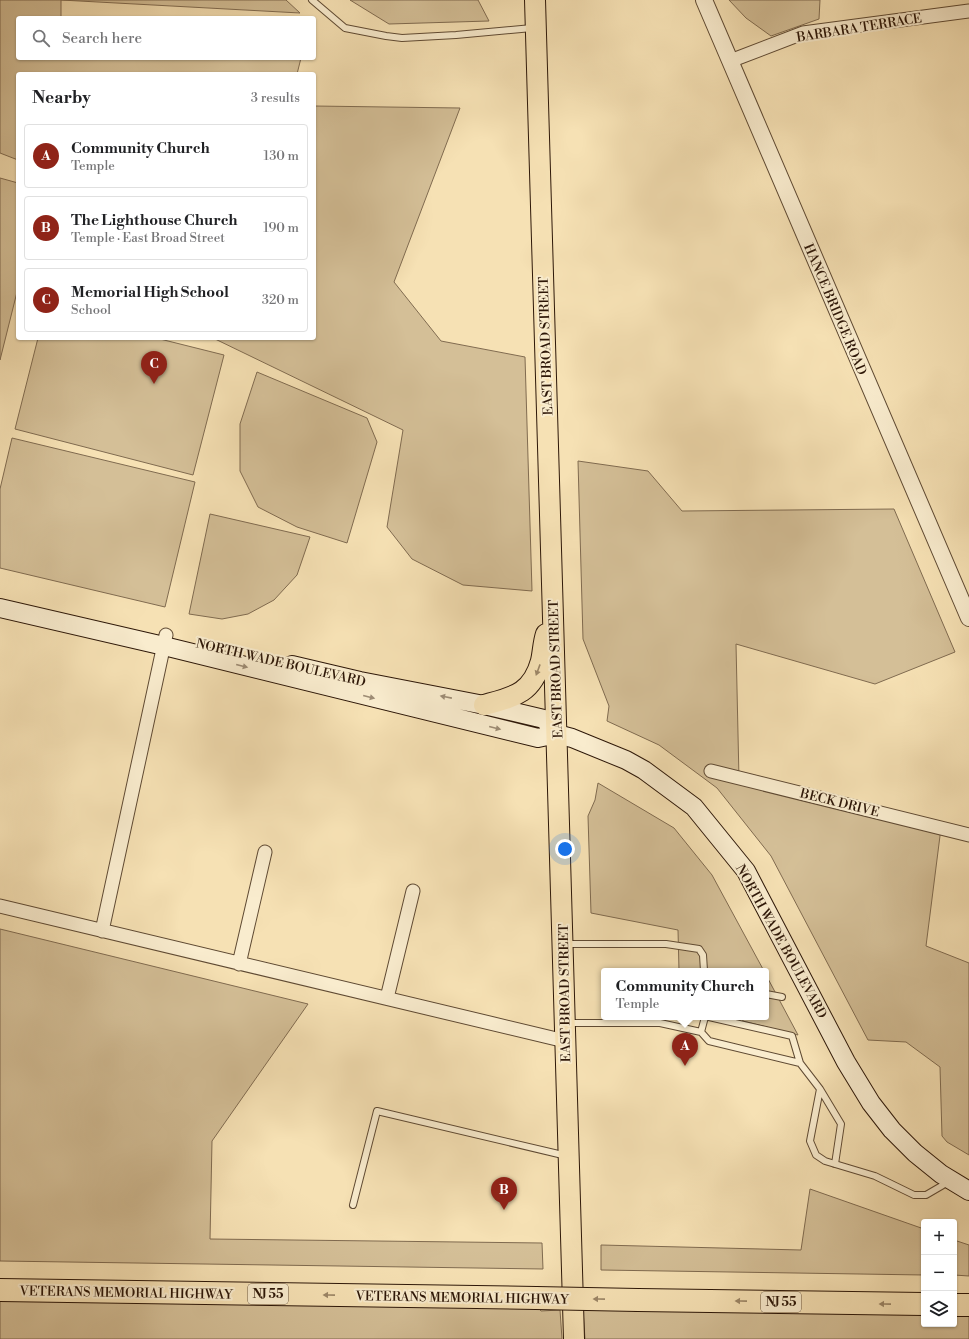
<!DOCTYPE html>
<meta charset="utf-8">
<style>
:root{--surface:#fff;--page:#f6f6f6;--text:#202124;--muted:#757577;--line:#e0e0e0;--accent:#8f2418}
body{margin:0;font-family:"Libre Bodoni",serif;background:var(--page);color:var(--text)}
.controls{position:absolute;right:12px;bottom:12px;display:grid;overflow:hidden;border-radius:4px;box-shadow:0 1px 3px #0004}
.controls button{width:36px;height:36px;display:grid;place-items:center;padding:0;border:0;border-bottom:1px solid var(--line);background:var(--surface);color:var(--text);font:20px sans-serif}
.you{position:absolute;left:565px;top:849px;width:14px;height:14px;margin:-10px;border:3px solid #fff;border-radius:50%;background:#1a73e8;box-shadow:0 0 0 6px #1a73e833}
.badge{display:grid;place-items:center;width:26px;height:26px;border-radius:50%;background:var(--accent);color:#fff;font-size:13px;font-weight:700}
.pin{position:absolute;translate:-50% -33px;filter:drop-shadow(0 1px 2px #0008)}
.pin::after{content:'';position:absolute;top:21px;width:14px;height:12px;background:inherit;clip-path:polygon(0 0,100% 0,50% 100%)}
.popup{position:absolute;left:601px;top:968px;width:168px;height:52px;box-sizing:border-box;display:grid;place-content:center;border-radius:4px;background:var(--surface);filter:drop-shadow(0 1px 3px #0005);font-size:13px;white-space:nowrap;color:var(--muted)}
.popup b{font-size:15px;color:var(--text)}
.popup::after{content:'';position:absolute;left:50%;top:100%;margin-left:-8px;border:8px solid transparent;border-top-color:var(--surface)}
.list{margin:0;padding:0;list-style:none}
h2{display:flex;justify-content:space-between;align-items:center;height:52px;margin:0;padding:0 16px;font-size:17px}
h2 small{font-size:13px;font-weight:400;color:var(--muted)}
.list li{display:grid;grid-template-columns:26px 1fr auto;gap:12px;align-items:center;box-sizing:border-box;height:64px;margin:0 8px 8px;padding:0 8px;border:1px solid var(--line);border-radius:4px}
.list b{display:block;font-size:15px;white-space:nowrap}
.list p{margin:0;font-size:13px;white-space:nowrap;color:var(--muted)}
.list em{font-size:13px;font-style:normal;color:var(--muted)}
.icon{flex:none;width:22px;height:22px;fill:none;stroke:currentColor;stroke-width:2;stroke-linecap:round;stroke-linejoin:round}
.map{position:relative;flex:none;width:969px;height:1339px;overflow:hidden}
.search{position:absolute;background:var(--surface);box-shadow:0 1px 3px #0004;left:16px;top:16px;width:300px;height:44px;display:flex;align-items:center;gap:10px;box-sizing:border-box;padding:0 14px;border-radius:4px;color:var(--muted);font-size:15px}
.panel{position:absolute;background:var(--surface);box-shadow:0 1px 3px #0004;left:16px;top:72px;width:300px;height:268px;border-radius:4px}
.map>svg:first-child{display:block}
.green{fill:#d4bf97;stroke:#806b50}
.lines{fill:none;stroke-linecap:round;stroke-linejoin:round}
.service-casing{stroke:#5f4a33;stroke-width:8}
.minor-casing{stroke:#5f4a33;stroke-width:15}
.tertiary-casing{stroke:#5f4a33;stroke-width:18}
.secondary-casing{stroke:#2d1708;stroke-width:20}
.primary-casing{stroke:#2d1708;stroke-width:22}
.motorway-casing{stroke:#2d1708;stroke-width:24}
.service{stroke:#f9ecce;stroke-width:6}
.minor{stroke:#f9ecce;stroke-width:13}
.tertiary{stroke:#f9ecce;stroke-width:16}
.secondary{stroke:#f9ecce;stroke-width:18}
.primary{stroke:#f6e1b4;stroke-width:20}
.motorway{stroke:#f6e1b4;stroke-width:22}
.motorway-bridge-casing{stroke:#2d1708;stroke-width:24;stroke-linecap:butt}
.motorway-bridge{stroke:#f6e1b4;stroke-width:22}
.oneway{fill:#9d8c75}
.oneway2{fill:#9c8667}
.labels{text-anchor:middle;stroke-width:4;stroke-linejoin:round;paint-order:stroke}
.shield{fill:#f9ecce;stroke:#6a5743;stroke-width:1}
.shield-label{font-size:12px;font-weight:bold;fill:#2d1708}
.street-label{font-size:13px;fill:#2d1708;stroke:#f9ecce}
</style>
<div class="map">
<svg width="969" height="1339" viewBox="0 0 969 1339">
<rect width="100%" height="100%" fill="#f6e1b4"/>
<filter id="stains"><feTurbulence type="fractalNoise" baseFrequency=".005" numOctaves="4"/><feColorMatrix values="0 0 0 0 .2 0 0 0 0 .09 0 0 0 0 .02 0 0 0 .5 -.17"/></filter>
<radialGradient id="worn" r=".72"><stop offset=".6" stop-color="#630" stop-opacity="0"/><stop offset="1" stop-color="#630" stop-opacity=".3"/></radialGradient>
<path class="green" d="M0 0H286L300 13 61 0V18H18V58H301L297 74H18V160L0 153Z
M350 0H478L489 21 389 24Z
M729 0H820L819 19 771 36 746 18Z
M314 106 460 108 394 282 441 341 525 357 532 591 463 585 412 559 387 527 403 430 213 338H314Z
M0 178 18 183V288L0 360Z
M38 338H156L224 355 193 475 15 429Z
M257 372 367 418 377 442 347 543 297 527 258 507 240 471V424Z
M12 438 195 482 165 607 0 568V489Z
M578 461 648 471 682 511 894 509 955 652 875 684 736 644 739 779 941 828 926 946 969 963V1155L947 1142 942 1136 940 1067 906 1042 868 1040 771 856 717 788 659 745 607 721 609 706 583 639Z
M210 514 310 537 297 575 274 600 248 614 222 619 189 614Z
M598 783 674 828 712 875 764 971H679L678 930 591 913 588 816 595 800Z
M0 929 308 1004 212 1141 210 1239 542 1243 543 1269 0 1261Z
M766 975 798 1035 743 1021 741 1017H766Z
M810 1189 924 1229V1275L601 1270V1245L801 1250Z
M954 1240 969 1245V1276L954 1275Z
M0 1297 536 1305 541 1311 560 1310 562 1339H0Z
M583 1310 924 1314V1324H954V1315H969V1339H585Z"/>
<g class="lines">
<defs>
<path id="service" d="M312 0 345 28 386 36 402 38 456 35 532 28
M566 944H666L699 949 703 955 704 971
M766 994 782 997
M709 1017 792 1036 800 1063
M567 1023H660L701 1032 709 1041 800 1063 820 1089 810 1141 816 1155 825 1161 875 1176 914 1195H926L950 1181
M701 1032 705 1017
M820 1089 841 1124 835 1164
M353 1205 377 1111 567 1156"/>
<path id="minor" d="M730 61 803 33 969 11
M711 771 969 835
M0 906 565 1041
M102 931 166 635
M239 964 265 852
M387 998 413 891"/>
<path id="tertiary" d="M704 0 969 618"/>
<path id="secondary" d="M0 608 164 646 538 738 557 734 572 738 626 760 644 770 694 807 746 871 846 1062 871 1103 892 1130 915 1153 941 1174 969 1191
M292 665 360 681 484 705 544 719 557 734"/>
<path id="primary" d="M535 0 574 1339
M484 705C513 697 532 694 541 661 543 652 543 643 546 634"/>
<path id="motorway" d="M0 1290 536 1298
M638 1300 924 1304
M954 1305H969"/>
</defs>
<use href="#service" class="service-casing"/>
<use href="#minor" class="minor-casing"/>
<use href="#tertiary" class="tertiary-casing"/>
<use href="#secondary" class="secondary-casing"/>
<use href="#primary" class="primary-casing"/>
<use href="#motorway" class="motorway-casing"/>
<use href="#service" class="service"/>
<use href="#minor" class="minor"/>
<use href="#tertiary" class="tertiary"/>
<use href="#secondary" class="secondary"/>
<use href="#primary" class="primary"/>
<use href="#motorway" class="motorway"/>
<defs>
<path id="motorway-bridge" d="M536 1298 638 1300"/>
</defs>
<use href="#motorway-bridge" class="motorway-bridge-casing"/>
<use href="#motorway-bridge" class="motorway-bridge"/>
</g>
<defs><path id="oneway-solid" d="M-6-.8H1V-3.2L6.5 0L1 3.2V.8H-6Z"/></defs>
<g class="oneway">
<use href="#oneway-solid" transform="translate(242 666) rotate(14)"/>
<use href="#oneway-solid" transform="translate(369 697) rotate(14)"/>
<use href="#oneway-solid" transform="translate(446 697) rotate(-169)"/>
<use href="#oneway-solid" transform="translate(495 728) rotate(14)"/>
</g>
<g class="oneway2">
<use href="#oneway-solid" transform="translate(538 670) rotate(110)"/>
<use href="#oneway-solid" transform="translate(329 1295) rotate(-179)"/>
<use href="#oneway-solid" transform="translate(599 1299) rotate(-179)"/>
<use href="#oneway-solid" transform="translate(741 1301) rotate(-179)"/>
<use href="#oneway-solid" transform="translate(885 1304) rotate(-179)"/>
</g>
<g class="labels">
<g class="shield">
<rect x="248" y="1284" width="40" height="20" rx="3"/>
<rect x="761" y="1292" width="40" height="20" rx="3"/>
</g>
<g class="shield-label">
<text x="268" y="1298">NJ 55</text>
<text x="781" y="1306">NJ 55</text>
</g>
<g class="street-label">
<text transform="translate(859 27) rotate(-9)" y="5">BARBARA TERRACE</text>
<text transform="translate(836 309) rotate(67)" y="5">HANCE BRIDGE ROAD</text>
<text transform="translate(545 346) rotate(-92)" y="5">EAST BROAD STREET</text>
<text transform="translate(281 662) rotate(13)" y="5">NORTH WADE BOULEVARD</text>
<text transform="translate(555 669) rotate(-92)" y="5">EAST BROAD STREET</text>
<text transform="translate(840 802) rotate(14)" y="5">BECK DRIVE</text>
<text transform="translate(782 941) rotate(61)" y="5">NORTH WADE BOULEVARD</text>
<text transform="translate(564 993) rotate(-91)" y="5">EAST BROAD STREET</text>
<text transform="translate(126 1292) rotate(1)" y="5">VETERANS MEMORIAL HIGHWAY</text>
<text transform="translate(462 1297) rotate(1)" y="5">VETERANS MEMORIAL HIGHWAY</text>
</g>
</g>
<rect width="100%" height="100%" filter="url(#stains)"/>
<rect width="100%" height="100%" fill="url(#worn)"/>
</svg>
<div class="controls">
<button>+</button>
<button>−</button>
<button><svg class="icon" aria-label="layers" viewBox="0 0 24 24"><path d="M12 4l9 5-9 5-9-5zM3 14l9 5 9-5"/></svg></button>
</div>
<div class="you"></div>
<div class="pin badge" style="left:685px;top:1066px">A</div>
<div class="popup"><b>Community Church</b>Temple</div>
<div class="pin badge" style="left:504px;top:1210px">B</div>
<div class="pin badge" style="left:154px;top:384px">C</div>
<div class="search"><svg class="icon" aria-label="search" viewBox="0 0 24 24"><circle cx="10" cy="10" r="6"/><path d="M15 15l6 6"/></svg>Search here</div>
<section class="panel">
<h2>Nearby<small>3 results</small></h2>
<ul class="list">
<li><span class="badge">A</span><div><b>Community Church</b><p>Temple</p></div><em>130 m</em></li>
<li><span class="badge">B</span><div><b>The Lighthouse Church</b><p>Temple · East Broad Street</p></div><em>190 m</em></li>
<li><span class="badge">C</span><div><b>Memorial High School</b><p>School</p></div><em>320 m</em></li>
</ul>
</section>
</div>
